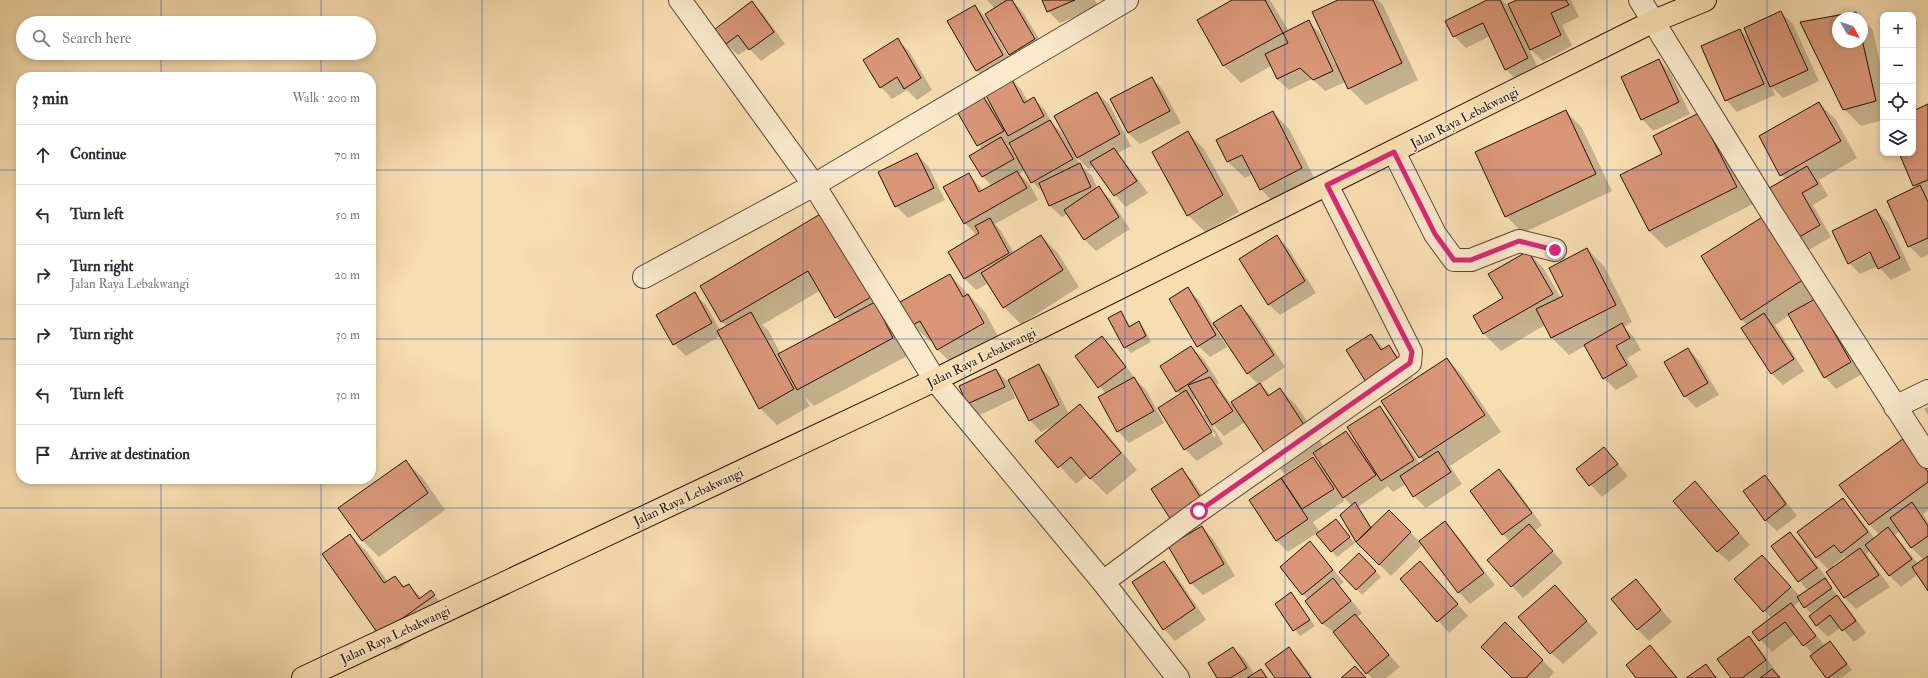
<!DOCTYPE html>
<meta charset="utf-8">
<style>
:root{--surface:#fff;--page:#f7f7f7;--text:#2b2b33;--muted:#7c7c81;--line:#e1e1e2}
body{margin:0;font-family:"IM FELL Double Pica",serif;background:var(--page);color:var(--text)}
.controls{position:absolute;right:12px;top:12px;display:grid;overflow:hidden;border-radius:8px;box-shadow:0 2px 6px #0003}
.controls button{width:36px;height:36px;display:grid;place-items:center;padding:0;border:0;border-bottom:1px solid var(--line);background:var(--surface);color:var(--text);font:20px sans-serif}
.compass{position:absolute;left:1832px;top:12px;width:36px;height:36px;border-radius:50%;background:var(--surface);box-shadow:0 2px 6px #0003;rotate:129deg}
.stop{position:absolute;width:12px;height:12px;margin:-9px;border:3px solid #db2777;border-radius:50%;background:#fff}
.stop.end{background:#db2777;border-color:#fff;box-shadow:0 1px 4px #0008}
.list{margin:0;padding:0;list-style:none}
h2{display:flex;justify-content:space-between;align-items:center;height:52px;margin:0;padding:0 16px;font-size:17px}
h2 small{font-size:13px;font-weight:400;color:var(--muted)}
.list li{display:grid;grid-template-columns:26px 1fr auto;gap:12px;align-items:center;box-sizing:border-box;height:60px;padding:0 16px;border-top:1px solid var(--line)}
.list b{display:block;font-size:15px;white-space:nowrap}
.list p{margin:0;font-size:13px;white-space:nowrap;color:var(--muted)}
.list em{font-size:13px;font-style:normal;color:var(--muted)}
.icon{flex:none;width:22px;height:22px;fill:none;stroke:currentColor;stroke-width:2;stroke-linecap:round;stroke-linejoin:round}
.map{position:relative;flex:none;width:1928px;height:678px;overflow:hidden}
.search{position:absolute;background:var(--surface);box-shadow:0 2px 6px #0003;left:16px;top:16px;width:360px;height:44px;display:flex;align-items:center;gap:10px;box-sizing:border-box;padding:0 14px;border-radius:22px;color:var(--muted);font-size:15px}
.panel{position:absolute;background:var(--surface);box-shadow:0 2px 6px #0003;left:16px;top:72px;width:360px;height:412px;border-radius:16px}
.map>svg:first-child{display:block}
.shadow{fill:#0003;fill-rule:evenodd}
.building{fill:#d99778;stroke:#271006}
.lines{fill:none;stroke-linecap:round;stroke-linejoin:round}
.minor-casing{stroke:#5b4431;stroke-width:24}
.major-casing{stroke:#271006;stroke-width:24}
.minor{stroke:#faeacc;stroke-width:22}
.major{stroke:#f7deb1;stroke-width:22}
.route{stroke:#db2777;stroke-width:5}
.grid{fill:none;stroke:#1d4ed8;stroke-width:1;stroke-opacity:0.55}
.labels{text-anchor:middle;stroke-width:3;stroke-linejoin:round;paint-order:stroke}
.street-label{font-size:13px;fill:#271006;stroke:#faeacc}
</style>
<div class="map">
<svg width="1928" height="678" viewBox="0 0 1928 678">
<rect width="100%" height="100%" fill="#f7deb1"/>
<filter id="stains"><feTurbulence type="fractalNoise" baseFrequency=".005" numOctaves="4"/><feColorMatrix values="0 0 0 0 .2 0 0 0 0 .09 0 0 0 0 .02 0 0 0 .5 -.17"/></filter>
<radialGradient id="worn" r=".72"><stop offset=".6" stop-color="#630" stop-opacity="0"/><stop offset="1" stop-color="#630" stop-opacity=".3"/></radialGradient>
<path class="shadow" d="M987 0H1014L1013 1 1022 11 1046 50 1021 65 1010 54 995 9Z
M1043 0H1095L1098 7 1060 23 1048 11Z
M1234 0H1270L1289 31 1308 21 1320 33 1335 64H1337L1341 0H1378L1383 5 1418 80 1366 105 1349 88 1345 82 1325 91 1312 79 1289 90 1277 79 1271 66 1241 83 1224 66 1199 20Z
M1489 0H1502L1511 9 1519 0H1571L1579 17 1562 25 1572 46 1543 61 1528 47 1539 70 1517 81 1506 69 1490 36 1466 48 1454 36Z
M752 3 763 14 785 44 761 61 749 48 738 55 726 44Z
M975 6 987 19 1014 67 988 82 977 71 949 21Z
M1781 12 1793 24 1819 81 1783 98 1771 86 1775 95 1737 112 1726 100 1740 30 1750 40Z
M1856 13 1861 18H1838V42H1862V19L1873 30 1883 77V120L1861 126 1844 109 1802 23Z
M897 40 909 51 932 90 917 100 907 90 892 99 881 87Z
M1659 60 1670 72 1690 114 1653 131 1642 119Z
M1010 78 1021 89 1028 102 1034 99 1045 110 1052 123 1062 133 1067 142 1097 93 1109 104 1131 146 1118 153 1148 193 1126 207 1115 195 1095 166 1089 169 1075 156 1080 165 1092 176 1097 188 1110 199 1130 229 1096 251 1085 240 1068 214 1062 217 1050 206 1045 194 1032 182 1025 170 1019 174 1029 183 1038 200 995 224 1001 231 1014 253 1041 236 1058 253 1079 287 1021 324 1004 307 989 283 976 290 964 278 977 236 965 223 969 174 983 191 992 186 983 177 971 156 982 149 956 109 981 94 991 105ZM1011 145 1015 152 1008 146Z
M1152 78 1163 90 1181 123 1140 144 1128 133Z
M1819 103 1836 120 1857 158 1819 180 1828 196 1813 205 1831 237 1807 251 1795 240 1786 179 1781 175Z
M1928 105V255L1921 258 1909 246 1917 188 1900 153H1913V112Z
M1566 111 1582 128 1612 191 1523 233 1506 216Z
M1273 112 1289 129 1318 185 1277 206 1261 189 1253 174 1245 178 1228 162 1217 140Z
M1716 131 1753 204 1666 248 1649 231 1622 175 1663 154 1654 136Z
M1187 132 1204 149 1239 212 1205 232 1188 215Z
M917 154 928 166 945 200 908 218 896 206Z
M1876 211 1888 222 1911 270 1891 280 1878 266 1860 274 1849 263ZM1874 249 1875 251 1852 263V260Z
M822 215 909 355 814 406 805 397 810 406 777 425 760 408 720 336 686 356 674 344 694 294 706 305 720 330 727 326 722 322 701 286ZM821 290 840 322 781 354 768 330 762 325Z
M1764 217 1826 311 1862 374 1836 389 1825 377 1790 315 1775 325 1804 371 1783 385 1771 373 1747 325 1741 319Z
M1277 237 1288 248 1316 293 1280 315 1268 304Z
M1587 249 1604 266 1632 322 1624 327 1633 336 1641 350 1627 358 1638 377 1616 390 1604 378 1585 346 1569 355 1552 338 1545 325 1501 351 1484 334 1474 316 1504 298 1528 252 1544 269 1561 298 1564 296Z
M950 275 985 312 1000 340 954 366 937 349 932 340 930 341 913 325Z
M1188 289 1199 300 1213 324 1241 306 1253 318 1285 367 1260 384 1271 395 1280 389 1297 406 1324 447 1346 432 1359 446 1379 407 1391 419 1420 464 1424 462 1382 401 1447 359 1463 376 1501 432 1450 466 1462 484 1426 508 1414 496 1406 484 1393 492 1388 486 1358 507 1372 528 1389 511 1420 542 1445 523 1456 534 1495 585 1470 604 1459 592 1422 545 1391 576 1357 542 1352 506 1342 496 1344 501 1313 522 1320 532 1335 520 1355 543 1337 557 1317 533 1288 552 1276 540 1250 500 1313 458 1323 469 1315 454 1285 474 1269 457 1245 422 1224 436 1210 421 1223 444 1197 461 1185 449 1159 408 1181 395 1177 391 1191 347 1203 358 1219 383 1217 385 1231 404 1259 385 1248 374 1217 327 1215 328 1227 347 1210 357 1198 346ZM1197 398 1206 414 1204 415 1194 400ZM1193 403H1195L1216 436 1214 437Z
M1121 312 1131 327 1139 323 1144 328 1151 342 1131 353 1125 347Z
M1371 335 1384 349 1388 346 1400 358 1413 378 1381 398 1369 386Z
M1102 337 1113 348 1136 380 1146 390 1164 423 1129 443 1118 431 1106 394 1076 357Z
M1688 349 1699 361 1719 395 1696 408 1685 396Z
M1039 366 1050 377 1069 414 1080 405 1097 422 1137 470 1107 495 1087 475 1076 484 1037 441 1055 425 1041 432 1030 420Z
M996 370 1008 382 1015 398 980 415 968 403Z
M1928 407V415L1924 409Z
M1604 448 1628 476 1602 497 1577 470Z
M1920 457 1928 468V511L1923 514 1928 522V589L1918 574 1901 587 1890 576 1871 550 1866 554 1890 587 1856 609 1845 598 1827 572 1829 570 1817 558 1843 500 1854 511 1875 539 1880 535 1870 525 1841 485ZM1900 531 1911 547 1924 560 1918 564 1895 535ZM1845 556 1847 558 1834 567 1833 565Z
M406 462 423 478 445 510 379 557 362 540Z
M1182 470 1193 481 1215 515 1186 534Z
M1499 470 1511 482 1542 525 1535 531 1563 563 1523 598 1489 560 1510 542 1503 534Z
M1764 476 1776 488 1797 516 1777 531 1765 520Z
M1695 483 1750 545 1729 562 1717 551Z
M1202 527 1213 539 1235 576 1203 595 1191 583Z
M1790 533 1802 544 1828 580 1826 581 1837 595H1836L1848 608 1866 633 1854 642 1841 627 1828 637 1816 625 1818 608 1810 613 1800 601 1793 607 1825 646 1835 648 1852 670 1841 678H1827L1813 655 1795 634 1772 652 1754 633 1772 619 1736 579 1762 556 1800 596 1808 591 1772 546Z
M350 535 367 552 388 582 395 577 405 587 409 585 422 598 431 592 451 613 396 651 379 634Z
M1310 543 1344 582 1339 586 1362 613 1357 617 1400 667 1386 678H1372L1367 673 1336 634 1323 624 1306 601 1308 600 1281 567Z
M1359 555 1381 577 1362 595 1340 572Z
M1164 562 1175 574 1206 620 1175 641 1164 629Z
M1420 562 1468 616 1449 633 1401 579Z
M1636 580 1672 622 1649 641 1637 629Z
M1555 586 1598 633 1563 664 1551 653Z
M1291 594 1315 626 1300 636 1276 604Z
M1505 624 1554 672 1549 678H1513Z
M1749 637 1760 649 1781 678H1732Z
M1649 647 1661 658 1678 678H1638Z
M1233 648 1245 659 1254 674 1260 670 1268 678H1219Z
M1289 648 1300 660 1313 678H1276Z
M1705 665 1718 678H1688Z"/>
<path class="building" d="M1007 0H1012L1035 39 1009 55 985 14Z
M1042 0H1075L1047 12Z
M1232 0H1265L1283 33 1223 66 1197 20Z
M1338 0H1373L1402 63 1348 89 1312 12Z
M1487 0H1500L1528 58 1505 70 1483 23 1453 37 1445 21Z
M1517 0H1566L1569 5 1551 13 1561 35 1530 50 1508 4Z
M752 1 774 32 749 50 738 35 726 44 715 29Z
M975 5 1003 55 976 71 947 21Z
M1781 11 1808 70 1770 87 1744 28Z
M1856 12 1857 18H1838V42H1862V39L1876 101 1843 110 1800 22Z
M1309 20 1333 71 1313 80 1300 68 1277 79 1265 54 1288 43 1283 33Z
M1740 29 1764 84 1725 101 1701 46Z
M898 38 921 78 904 89 897 77 880 88 863 60Z
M1659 59 1679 102 1641 120 1621 77Z
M1010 76 1024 103 1034 97 1044 116 1008 136 983 90Z
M1152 77 1170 111 1128 133 1110 99Z
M1097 92 1120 134 1077 158 1054 116Z
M981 93 1004 131 977 146 955 108Z
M1819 102 1841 141 1780 176 1759 136Z
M1928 104V180L1913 186 1899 153H1913V111Z
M1566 110 1596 174 1505 217 1475 152Z
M1273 111 1302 168 1260 190 1242 155 1227 162 1216 140Z
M1699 113 1737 187 1649 231 1620 175 1662 154 1653 136Z
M1050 120 1073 159 1031 183 1009 143Z
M1188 131 1223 195 1187 216 1152 152Z
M1001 137 1014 159 982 177 969 156Z
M1114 148 1137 181 1114 196 1090 162Z
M917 153 934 188 895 207 878 172Z
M1080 163 1091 187 1049 206 1039 183Z
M1807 166 1818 184 1802 193 1820 225 1794 240 1766 190Z
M1017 171 1027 188 964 224 943 187 969 173 979 192Z
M1920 185 1928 202V238L1908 247 1887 201Z
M1099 186 1119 217 1084 240 1064 210Z
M1876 209 1900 258 1878 269 1870 252 1848 264 1832 231Z
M822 213 871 297 835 318 808 271 721 322 700 286Z
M1764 216 1804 279 1741 320 1701 256Z
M990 218 1009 253 964 279 948 252 979 233 975 226Z
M1041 235 1063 270 1003 308 981 273Z
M1277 235 1305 281 1268 305 1239 259Z
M1587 248 1616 305 1551 338 1536 309 1563 296 1549 268Z
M1528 251 1553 294 1483 334 1473 316 1503 298 1488 274Z
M950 274 963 297 968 294 984 323 937 350 920 321 913 325 900 302Z
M1188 287 1216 335 1197 347 1169 299Z
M695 292 712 323 673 345 656 315Z
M1815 299 1851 362 1824 378 1788 314Z
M875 302 893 338 797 390 778 354Z
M1241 305 1274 355 1247 374 1213 323Z
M1121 311 1129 327 1139 321 1146 336 1124 348 1108 318Z
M751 312 794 389 759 409 717 331Z
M1764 313 1794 359 1771 374 1741 328Z
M1622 323 1630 338 1616 346 1627 365 1603 379 1584 345Z
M1371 334 1381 350 1389 345 1402 366 1369 387 1346 350Z
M1102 336 1126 367 1098 388 1075 356Z
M1191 346 1208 371 1176 392 1160 366Z
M1688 348 1708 383 1684 397 1664 362Z
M1447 358 1485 415 1419 458 1381 401Z
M1039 364 1059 405 1029 421 1008 380Z
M996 369 1005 387 967 404 959 386Z
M1134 377 1154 411 1117 432 1098 397Z
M1210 377 1233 411 1212 425 1188 385Z
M1260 383 1268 396 1280 388 1308 431 1268 458 1231 402Z
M1186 390 1212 432 1184 450 1158 408Z
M1080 404 1121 453 1090 479 1071 457 1058 468 1035 441Z
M1380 406 1414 460 1381 481 1347 427Z
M1346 431 1376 475 1343 498 1313 453Z
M1903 439 1928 472V482L1869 525 1839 485Z
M1604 447 1618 464 1589 486 1576 469Z
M1438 451 1451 472 1413 497 1400 476Z
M1313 457 1334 489 1302 509 1281 478Z
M406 460 428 493 362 541 338 508Z
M1182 468 1204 503 1173 523 1151 489Z
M1499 469 1532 513 1502 535 1470 491Z
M1765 475 1786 504 1765 521 1743 491Z
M1281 478 1308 519 1276 541 1249 500Z
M1695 481 1739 533 1717 552 1673 501Z
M1843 498 1868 532 1841 553 1834 545 1816 558 1797 532Z
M1355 502 1371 528 1356 542 1340 515Z
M1912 502 1928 526V536L1911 548 1890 518Z
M1389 510 1411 532 1379 565 1356 542Z
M1336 519 1350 537 1331 552 1316 534Z
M1445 521 1484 573 1458 593 1419 541Z
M1529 524 1553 551 1511 587 1487 560Z
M1202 526 1224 564 1190 584 1168 546Z
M1888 527 1912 559 1889 576 1865 545Z
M1790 532 1817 568 1798 582 1771 546Z
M350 534 384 583 395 576 403 587 409 584 419 599 431 590 435 595 379 635 322 554Z
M1310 541 1333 570 1302 595 1280 567Z
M1860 548 1879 575 1844 598 1826 572Z
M1359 553 1376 571 1356 590 1339 572Z
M1762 555 1791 587 1763 612 1734 579Z
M1928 556V591L1912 567Z
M1164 561 1195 608 1163 630 1132 582Z
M1420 561 1458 604 1437 622 1400 579Z
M1333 578 1351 601 1322 624 1305 601Z
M1825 578 1832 588 1804 608 1797 597Z
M1636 579 1661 610 1637 630 1611 599Z
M1555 585 1587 621 1550 654 1518 617Z
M1291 592 1310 620 1293 631 1275 604Z
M1837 595 1856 621 1842 631 1830 615 1816 626 1809 616Z
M1791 603 1816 636 1803 646 1785 622 1759 641 1752 632Z
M1355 614 1389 655 1366 674 1333 632Z
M1505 622 1543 660 1526 678H1512L1481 647Z
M1749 636 1766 660 1742 678H1731L1717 659Z
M1830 641 1847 664 1828 678H1826L1810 656Z
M1650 645 1677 678H1636L1626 665Z
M1233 647 1247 668 1230 678H1217L1208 663Z
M1289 647 1311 678H1275L1265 664Z
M1706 664 1716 678H1686Z
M1355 666 1366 678H1341Z
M1261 669 1267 678H1247Z
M1772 669 1780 678H1760Z"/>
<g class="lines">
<defs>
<path id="minor" d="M680 0 814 185 935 380 1103 582 1178 678
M1640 0 1773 215 1928 457
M1394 152 1435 234 1454 260H1471L1519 241 1555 250
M644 277 814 185 1127 0
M1895 407 1928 391
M1103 582 1199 511 1410 363 1411 352 1327 185"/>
<path id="major" d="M303 678 935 380 1652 22 1705 0"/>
</defs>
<use href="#minor" class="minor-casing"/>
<use href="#major" class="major-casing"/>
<use href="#minor" class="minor"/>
<use href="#major" class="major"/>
</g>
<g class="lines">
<path class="route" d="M1199 511 1410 363 1412 352 1327 185 1394 152 1435 234 1454 260H1471L1519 241 1555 250"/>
</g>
<path class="grid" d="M161 0V23M321 0V23M482 0V678M643 0V678M803 0V678M964 0V678M1125 0V678M1285 0V678M1446 0V678M1607 0V678M1767 0V678M161 53V77M321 53V77M0 170H21M371 170H1928M0 339H21M371 339H1928M161 479V678M321 479V678M0 508H1928"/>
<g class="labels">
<g class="street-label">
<text transform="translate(1464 117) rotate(-27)" y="5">Jalan Raya Lebakwangi</text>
<text transform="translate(981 357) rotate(-26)" y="5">Jalan Raya Lebakwangi</text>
<text transform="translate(688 496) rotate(-25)" y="5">Jalan Raya Lebakwangi</text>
<text transform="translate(395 634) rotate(-25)" y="5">Jalan Raya Lebakwangi</text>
</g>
</g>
<rect width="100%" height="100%" filter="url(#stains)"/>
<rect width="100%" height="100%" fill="url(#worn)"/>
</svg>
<div class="controls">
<button>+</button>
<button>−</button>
<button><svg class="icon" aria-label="locate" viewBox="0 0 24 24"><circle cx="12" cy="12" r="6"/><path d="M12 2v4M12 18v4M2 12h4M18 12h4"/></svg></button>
<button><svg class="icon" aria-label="layers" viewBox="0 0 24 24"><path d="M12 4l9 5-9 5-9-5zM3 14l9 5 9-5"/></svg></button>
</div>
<svg class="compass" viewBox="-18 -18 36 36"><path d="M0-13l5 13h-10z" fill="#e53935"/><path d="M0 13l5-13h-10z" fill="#7c7c81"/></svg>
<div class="stop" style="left:1199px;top:511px"></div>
<div class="stop end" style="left:1555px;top:250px"></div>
<div class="search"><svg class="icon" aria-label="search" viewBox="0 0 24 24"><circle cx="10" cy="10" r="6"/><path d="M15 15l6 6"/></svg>Search here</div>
<section class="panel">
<h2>3 min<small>Walk · 200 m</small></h2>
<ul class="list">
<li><svg class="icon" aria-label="ahead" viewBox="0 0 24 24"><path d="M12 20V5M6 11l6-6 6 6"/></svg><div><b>Continue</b></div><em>70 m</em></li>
<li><svg class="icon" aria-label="left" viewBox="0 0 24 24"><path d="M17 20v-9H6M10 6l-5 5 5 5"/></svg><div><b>Turn left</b></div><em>50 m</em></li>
<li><svg class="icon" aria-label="right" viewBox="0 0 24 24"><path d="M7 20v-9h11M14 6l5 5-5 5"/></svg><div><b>Turn right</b><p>Jalan Raya Lebakwangi</p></div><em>20 m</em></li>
<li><svg class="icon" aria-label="right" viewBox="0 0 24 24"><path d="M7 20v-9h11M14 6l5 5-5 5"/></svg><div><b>Turn right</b></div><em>30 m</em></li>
<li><svg class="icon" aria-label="left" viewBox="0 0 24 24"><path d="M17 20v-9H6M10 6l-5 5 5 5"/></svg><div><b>Turn left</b></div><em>30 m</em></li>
<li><svg class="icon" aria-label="arrive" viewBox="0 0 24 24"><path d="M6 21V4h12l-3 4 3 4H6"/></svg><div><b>Arrive at destination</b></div></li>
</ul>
</section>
</div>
